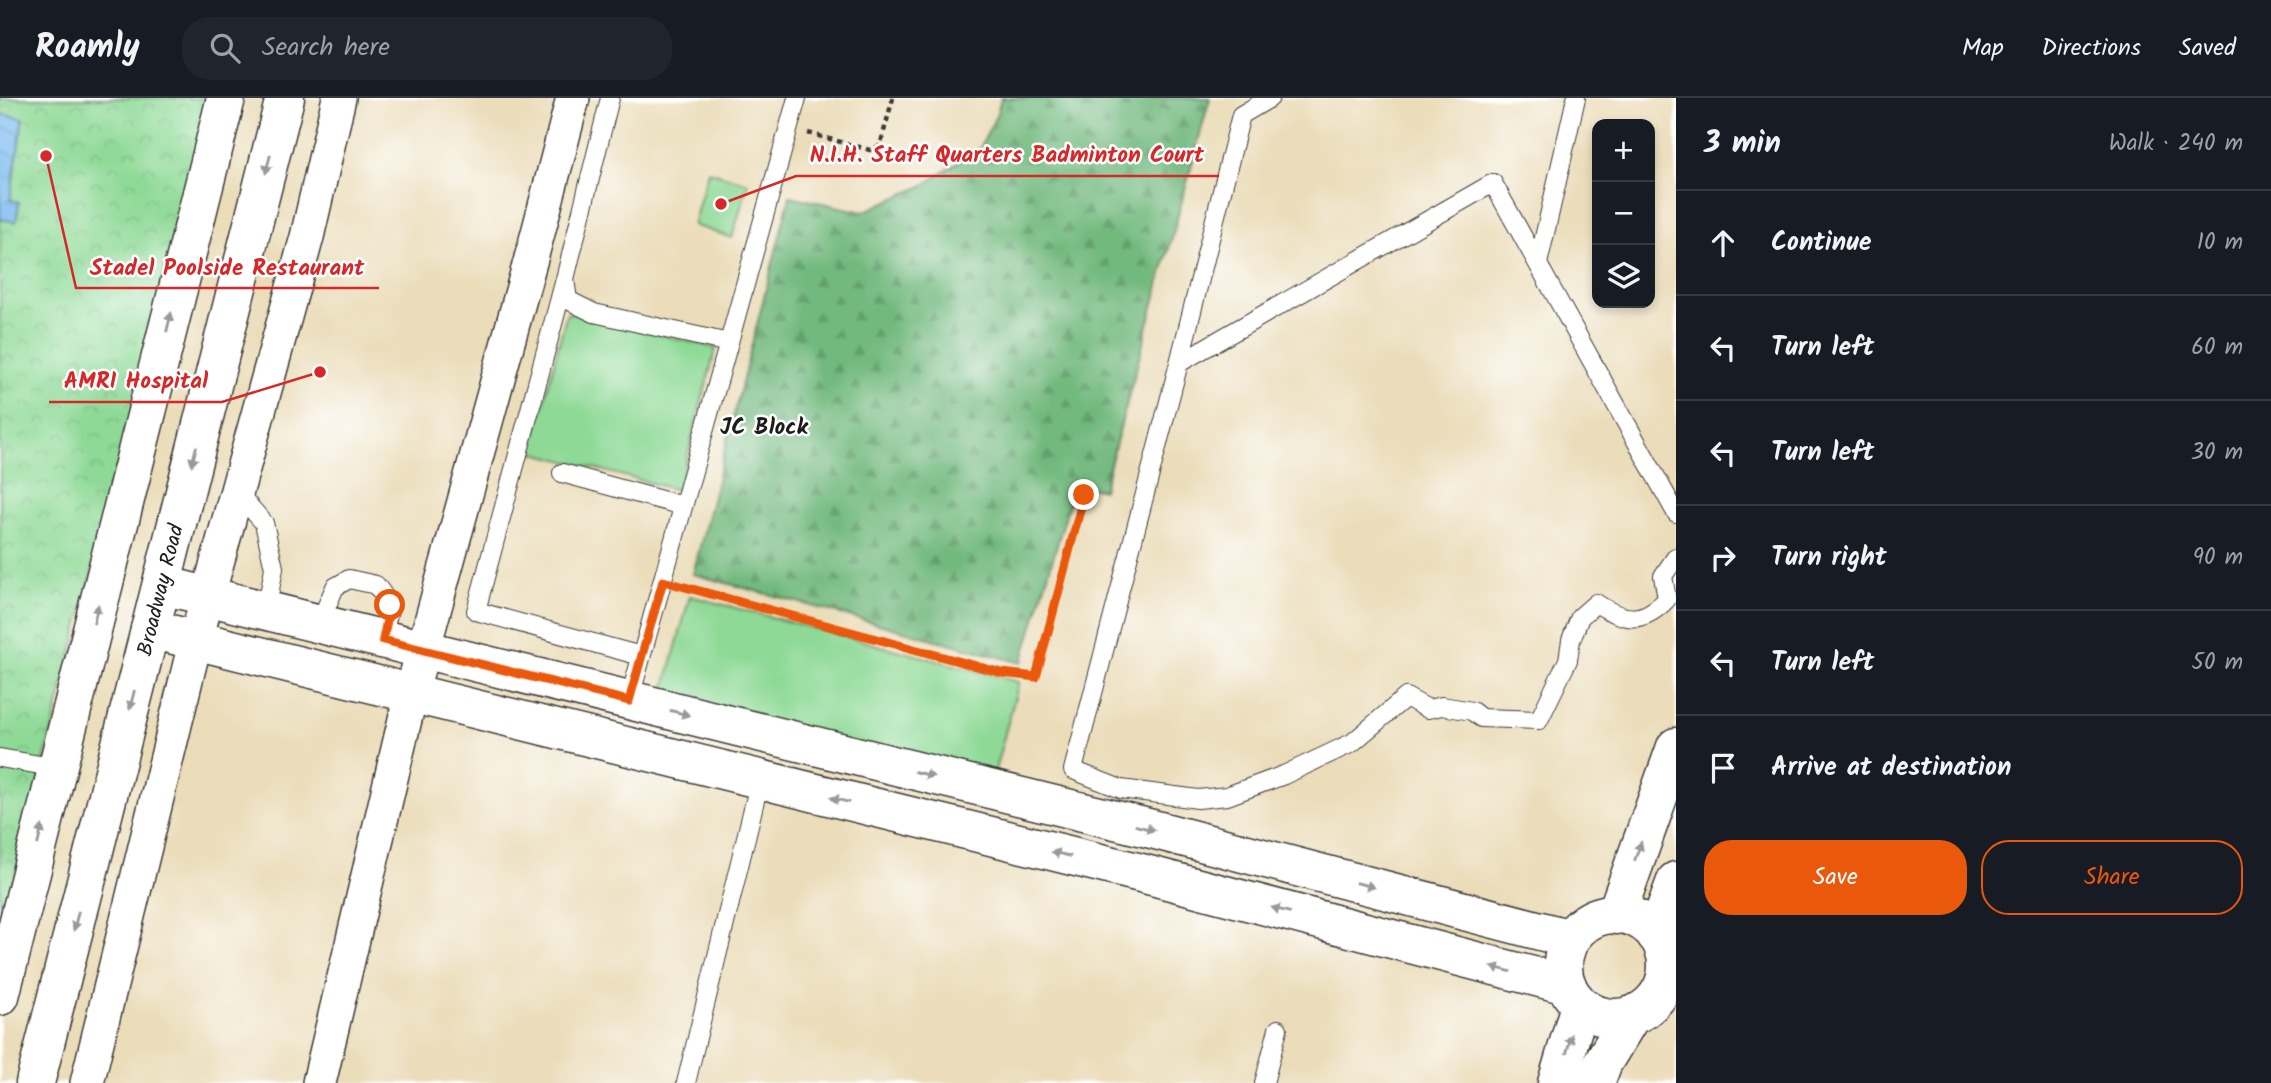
<!DOCTYPE html>
<meta charset="utf-8">
<style>
:root{--surface:#171b24;--page:#20242c;--text:#f1f3f6;--muted:#9ea1a6;--line:#363941;--accent:#ea580c}
body{margin:0;font-family:Kalam,sans-serif;background:var(--page);color:var(--text)}
.controls{position:absolute;right:21px;top:21px;display:grid;overflow:hidden;border-radius:14px;box-shadow:0 4px 10px #0003}
.controls button{width:63px;height:63px;display:grid;place-items:center;padding:0;border:0;border-bottom:2px solid var(--line);background:var(--surface);color:var(--text);font:35px sans-serif}
.stop{position:absolute;width:21px;height:21px;margin:-16px;border:5px solid #ea580c;border-radius:50%;background:#fff}
.stop.end{background:#ea580c;border-color:#fff;box-shadow:0 2px 7px #0008}
.list{margin:0;padding:0;list-style:none}
h2{display:flex;justify-content:space-between;align-items:center;height:91px;margin:0;padding:0 28px;font-size:30px}
h2 small{font-size:23px;font-weight:400;color:var(--muted)}
.list li{display:grid;grid-template-columns:46px 1fr auto;gap:21px;align-items:center;box-sizing:border-box;height:105px;padding:0 28px;border-top:2px solid var(--line)}
.list b{display:block;font-size:26px;white-space:nowrap}
.list em{font-size:23px;font-style:normal;color:var(--muted)}
.actions{display:flex;gap:14px;padding:21px 28px}
.actions a{flex:1;padding:16px 0;border:2px solid var(--accent);border-radius:28px;text-align:center;font-size:24px;color:var(--accent)}
.actions .main{background:var(--accent);color:#fff}
.icon{flex:none;width:38px;height:38px;fill:none;stroke:currentColor;stroke-width:2;stroke-linecap:round;stroke-linejoin:round}
.map{position:relative;flex:none;width:1676px;height:985px;overflow:hidden}
header{display:flex;align-items:center;gap:42px;box-sizing:border-box;height:98px;padding:0 35px;background:var(--surface);border-bottom:2px solid var(--line)}
header strong{font-size:33px}
nav{display:flex;gap:38px;margin-inline-start:auto;font-size:24px}
.search{width:490px;height:63px;background:var(--page);display:flex;align-items:center;gap:18px;box-sizing:border-box;padding:0 24px;border-radius:28px;color:var(--muted);font-size:26px}
main{display:flex}
aside{flex:1;background:var(--surface)}
.map>svg:first-child{display:block}
.grass{fill:#8dd995;stroke:#547a58;stroke-width:2}
.forest{fill:url(#forest-firs);stroke:#476a4d;stroke-width:2}
.park{fill:url(#park-crowns);stroke:#547a58;stroke-width:2}
.water{fill:url(#water-ripples);stroke:#4a6b85;stroke-width:2}
.lines{fill:none;stroke-linecap:round;stroke-linejoin:round}
.service-casing{stroke:#3b3934;stroke-width:20}
.minor-casing{stroke:#3b3934;stroke-width:36}
.tertiary-casing{stroke:#3b3934;stroke-width:41}
.secondary-casing{stroke:#3b3934;stroke-width:41}
.path{stroke:#3b3934;stroke-width:4.5;stroke-dasharray:5 5;stroke-linecap:butt}
.service{stroke:#fff;stroke-width:18}
.minor{stroke:#fff;stroke-width:33}
.tertiary{stroke:#fff;stroke-width:38}
.secondary{stroke:#fff;stroke-width:38}
.oneway{fill:#999}
.route{stroke:#ea580c;stroke-width:9}
.labels{text-anchor:middle;stroke-width:5;stroke-linejoin:round;paint-order:stroke}
.street-label{font-size:21px;fill:#1c1c1c;stroke:#fff}
.neighbourhood-label{font-size:23px;font-weight:bold;fill:#1c1c1c;stroke:#fff}
.leader{fill:none;stroke:#d62828;stroke-width:2.5}
.callout-dot{fill:#d62828;stroke:#fff;stroke-width:2.5}
.callout-label{font-size:23px;text-anchor:middle;font-weight:bold;fill:#d62828;stroke:#fff;stroke-width:5;stroke-linejoin:round;paint-order:stroke}
</style>
<header>
<strong>Roamly</strong>
<div class="search"><svg class="icon" aria-label="search" viewBox="0 0 24 24"><circle cx="10" cy="10" r="6"/><path d="M15 15l6 6"/></svg>Search here</div>
<nav><a>Map</a><a>Directions</a><a>Saved</a></nav>
</header>
<main>
<div class="map">
<svg width="1676" height="985" viewBox="0 0 1676 985">
<defs>
<pattern id="forest-firs" width="22" height="20" patternUnits="userSpaceOnUse" patternTransform="scale(1.75)"><rect width="22" height="20" fill="#72b97e"/><path d="M5 1l3.5 6h-7zM16 11l3.5 6h-7z" fill="#629e6c"/></pattern>
<pattern id="park-crowns" width="20" height="18" patternUnits="userSpaceOnUse" patternTransform="scale(1.75)"><rect width="20" height="18" fill="#8dd995"/><path d="M2 6a3 3 0 1 1 6 0M12 15a3 3 0 1 1 6 0" fill="none" stroke="#79ba80"/></pattern>
<pattern id="water-ripples" width="26" height="14" patternUnits="userSpaceOnUse" patternTransform="scale(1.75)"><rect width="26" height="14" fill="#79baee"/><path d="M2 4q2-2 4 0t4 0M15 11q2-2 4 0t4 0" fill="none" stroke="#689fcc"/></pattern>
</defs>
<rect width="100%" height="100%" fill="#fff"/>
<filter id="ink" filterUnits="userSpaceOnUse"><feTurbulence type="fractalNoise" baseFrequency=".0143" numOctaves="2"/><feDisplacementMap in="SourceGraphic" scale="14" xChannelSelector="R" yChannelSelector="G"/><feConvolveMatrix kernelMatrix="1 2 1 2 8 2 1 2 1" color-interpolation-filters="sRGB"/></filter>
<filter id="wash" filterUnits="userSpaceOnUse"><feTurbulence type="fractalNoise" baseFrequency=".00686" numOctaves="4" result="noise"/><feDisplacementMap in="SourceGraphic" scale="28" xChannelSelector="R" yChannelSelector="G"/><feGaussianBlur stdDeviation="1.57" result="paint"/><feColorMatrix in="noise" values="0 0 0 0 0 0 0 0 0 0 0 0 0 0 0 0 0 1.4 0 .05"/><feComposite in="paint" operator="in"/></filter>
<g filter="url(#wash)">
<rect width="100%" height="100%" fill="#ebddba"/>
<path class="grass" d="M708 73 748 85 732 140 693 127Z
M567 215 716 250 678 392 531 354Z
M690 498 1019 584 992 683 661 603Z"/>
<path class="forest" d="M1001 0H1210L1103 392 1075 386 1022 565 693 476 790 98 863 114 922 88 980 50 996 18Z"/>
<path class="park" d="M0 0H212L0 838Z"/>
<path class="water" d="M0 16 23 20 10 102 19 104 16 124 0 121Z"/>
</g>
<g filter="url(#ink)">
<g class="lines">
<defs>
<path id="service" d="M610 0 565 181 568 202 594 215 729 245
M1270 0 1241 17 1179 265 1073 672 1121 691 1198 701 1227 698 1284 677 1352 645 1406 599 1428 611 1442 608 1472 613 1481 620 1539 622 1568 562 1571 542 1580 519 1596 505C1625 524 1643 526 1667 501L1663 478 1676 459
M1538 166 1576 0
M565 181 476 513 641 558
M1179 265 1493 85 1676 415
M562 375 683 408
M236 393 264 425 274 470 266 513
M319 526 335 489 349 481 376 487 390 507 382 542
M629 603 797 0
M0 660 57 670
M686 985 760 682
M1264 985 1278 931"/>
<path id="minor" d="M87 985 196 541 307 139 339 0
M319 985 411 596 538 135 573 0"/>
<path id="tertiary" d="M162 487 1152 731 1571 841
M150 531 1141 775 1567 887
M1563 868a52 52 0 1 1 104 0a52 52 0 1 1-104 0Z
M1616 817 1676 649
M1656 837 1676 783
M1557 985 1580 907
M1595 985 1603 964 1631 918"/>
<path id="secondary" d="M0 898 226 0
M35 985 285 0"/>
</defs>
<use href="#service" class="service-casing"/>
<use href="#minor" class="minor-casing"/>
<use href="#tertiary" class="tertiary-casing"/>
<use href="#secondary" class="secondary-casing"/>
<path class="path" d="M808 35 870 52 880 48 893 0
M684 489 1002 575 1036 579 1084 397"/>
<use href="#service" class="service"/>
<use href="#minor" class="minor"/>
<use href="#tertiary" class="tertiary"/>
<use href="#secondary" class="secondary"/>
</g>
<defs><path id="oneway-solid" d="M-6-.8H1V-3.2L6.5 0L1 3.2V.8H-6Z" transform="scale(1.75)"/></defs>
<g class="oneway">
<use href="#oneway-solid" transform="translate(268 66) rotate(104)"/>
<use href="#oneway-solid" transform="translate(169 224) rotate(-76)"/>
<use href="#oneway-solid" transform="translate(194 358) rotate(104)"/>
<use href="#oneway-solid" transform="translate(96 516) rotate(-76)"/>
<use href="#oneway-solid" transform="translate(132 602) rotate(104)"/>
<use href="#oneway-solid" transform="translate(680 615) rotate(14)"/>
<use href="#oneway-solid" transform="translate(924 676) rotate(14)"/>
<use href="#oneway-solid" transform="translate(840 702) rotate(-166)"/>
<use href="#oneway-solid" transform="translate(1145 730) rotate(14)"/>
<use href="#oneway-solid" transform="translate(40 737) rotate(-76)"/>
<use href="#oneway-solid" transform="translate(1638 753) rotate(-70)"/>
<use href="#oneway-solid" transform="translate(1061 756) rotate(-167)"/>
<use href="#oneway-solid" transform="translate(1365 787) rotate(15)"/>
<use href="#oneway-solid" transform="translate(1281 812) rotate(-165)"/>
<use href="#oneway-solid" transform="translate(76 823) rotate(104)"/>
<use href="#oneway-solid" transform="translate(1501 871) rotate(-165)"/>
<use href="#oneway-solid" transform="translate(1569 946) rotate(-75)"/>
</g>
</g>
<g class="lines" filter="url(#ink)">
<path class="route" d="M390 507 383 542 629 603 663 483 1002 575 1036 579 1084 397"/>
</g>
<g class="labels">
<g class="street-label">
<text transform="translate(160 492) rotate(-76)" y="7">Broadway Road</text>
</g>
<g class="neighbourhood-label">
<text x="764" y="336">JC Block</text>
</g>
</g>
<path class="leader" d="M721 106L796 78H1219M46 58L76 190H379M320 274L222 304H49"/>
<g class="callout-dot">
<circle cx="721" cy="106" r="7"/>
<circle cx="46" cy="58" r="7"/>
<circle cx="320" cy="274" r="7"/>
</g>
<g class="callout-label">
<text x="1007" y="64">N.I.H. Staff Quarters Badminton Court</text>
<text x="227" y="177">Stadel Poolside Restaurant</text>
<text x="136" y="290">AMRI Hospital</text>
</g>
</svg>
<div class="controls">
<button>+</button>
<button>−</button>
<button><svg class="icon" aria-label="layers" viewBox="0 0 24 24"><path d="M12 4l9 5-9 5-9-5zM3 14l9 5 9-5"/></svg></button>
</div>
<div class="stop" style="left:390px;top:507px"></div>
<div class="stop end" style="left:1084px;top:397px"></div>
</div>
<aside>
<h2>3 min<small>Walk · 240 m</small></h2>
<ul class="list">
<li><svg class="icon" aria-label="ahead" viewBox="0 0 24 24"><path d="M12 20V5M6 11l6-6 6 6"/></svg><div><b>Continue</b></div><em>10 m</em></li>
<li><svg class="icon" aria-label="left" viewBox="0 0 24 24"><path d="M17 20v-9H6M10 6l-5 5 5 5"/></svg><div><b>Turn left</b></div><em>60 m</em></li>
<li><svg class="icon" aria-label="left" viewBox="0 0 24 24"><path d="M17 20v-9H6M10 6l-5 5 5 5"/></svg><div><b>Turn left</b></div><em>30 m</em></li>
<li><svg class="icon" aria-label="right" viewBox="0 0 24 24"><path d="M7 20v-9h11M14 6l5 5-5 5"/></svg><div><b>Turn right</b></div><em>90 m</em></li>
<li><svg class="icon" aria-label="left" viewBox="0 0 24 24"><path d="M17 20v-9H6M10 6l-5 5 5 5"/></svg><div><b>Turn left</b></div><em>50 m</em></li>
<li><svg class="icon" aria-label="arrive" viewBox="0 0 24 24"><path d="M6 21V4h12l-3 4 3 4H6"/></svg><div><b>Arrive at destination</b></div></li>
</ul>
<div class="actions"><a class="main">Save</a><a>Share</a></div>
</aside>
</main>
